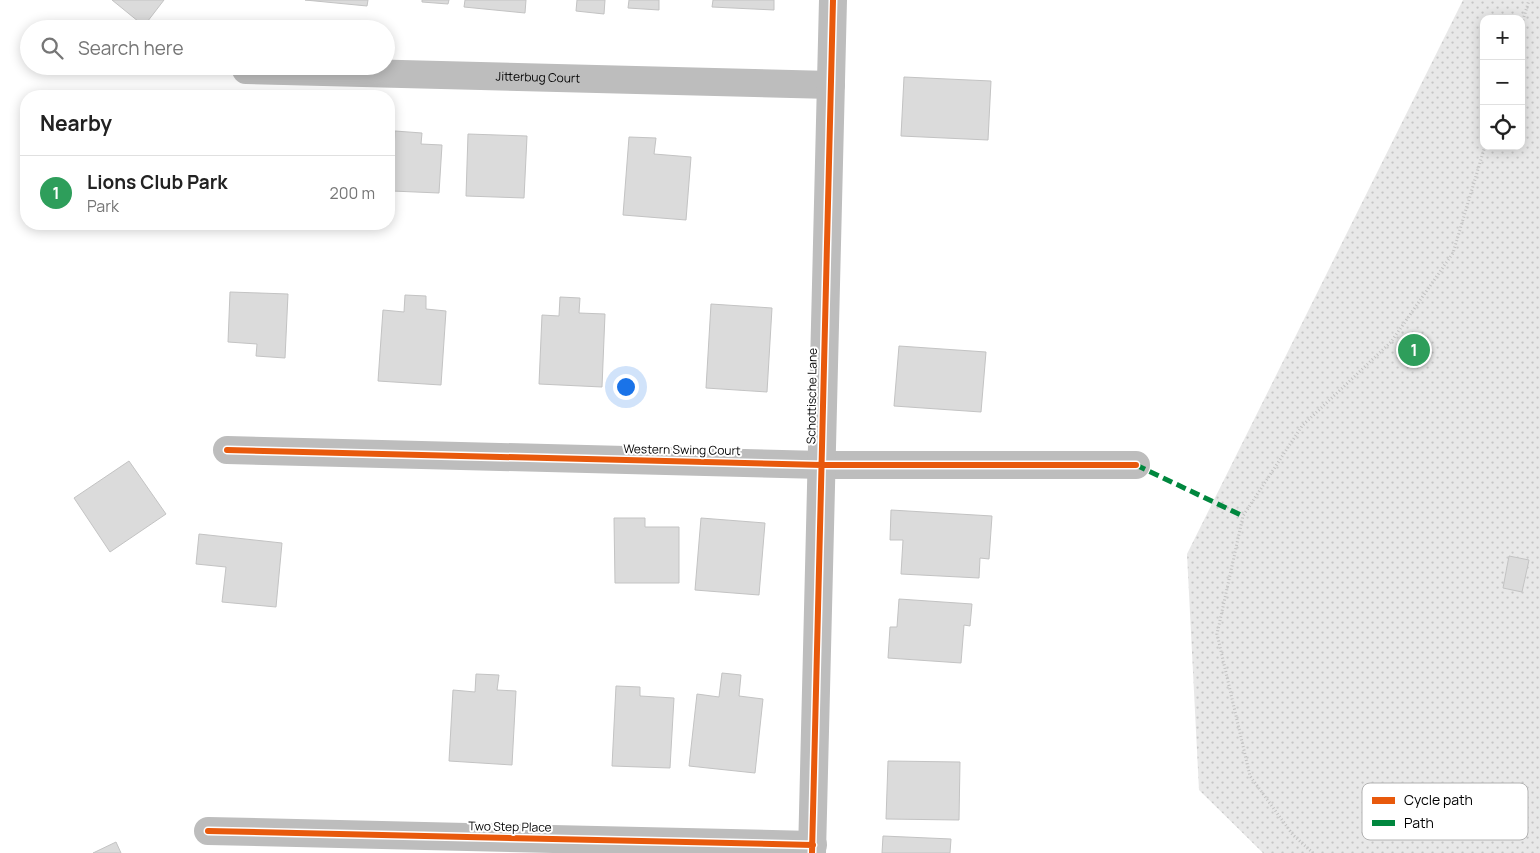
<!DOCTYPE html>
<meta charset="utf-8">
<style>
:root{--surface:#fff;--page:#f2f2f2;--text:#222;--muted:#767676;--line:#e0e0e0;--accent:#2563eb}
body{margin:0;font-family:Manrope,sans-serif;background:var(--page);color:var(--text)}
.controls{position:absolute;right:15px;top:15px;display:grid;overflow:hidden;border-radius:10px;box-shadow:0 2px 12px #0003}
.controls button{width:45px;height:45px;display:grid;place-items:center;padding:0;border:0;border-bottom:1px solid var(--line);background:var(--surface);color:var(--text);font:25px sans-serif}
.you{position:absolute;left:625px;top:386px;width:18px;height:18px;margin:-12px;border:4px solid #fff;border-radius:50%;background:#1a73e8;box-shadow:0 0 0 8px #1a73e833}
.badge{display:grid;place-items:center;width:32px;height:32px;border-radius:50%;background:var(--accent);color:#fff;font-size:16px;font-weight:700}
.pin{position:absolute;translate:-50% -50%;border:2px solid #fff;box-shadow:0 1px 5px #0006}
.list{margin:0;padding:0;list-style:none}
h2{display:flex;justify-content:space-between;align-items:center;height:65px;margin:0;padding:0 20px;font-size:21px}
h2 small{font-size:16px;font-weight:400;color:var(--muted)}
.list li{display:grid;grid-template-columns:32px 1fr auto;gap:15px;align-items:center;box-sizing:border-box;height:75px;padding:0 20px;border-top:1px solid var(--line)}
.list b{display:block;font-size:19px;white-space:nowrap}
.list p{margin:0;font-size:16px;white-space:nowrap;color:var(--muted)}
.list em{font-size:16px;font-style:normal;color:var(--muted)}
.icon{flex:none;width:28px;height:28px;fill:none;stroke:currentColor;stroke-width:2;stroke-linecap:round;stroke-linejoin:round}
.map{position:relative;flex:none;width:1540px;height:853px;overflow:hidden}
.search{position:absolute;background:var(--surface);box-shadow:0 2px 12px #0003;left:20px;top:20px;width:375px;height:55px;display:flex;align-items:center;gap:12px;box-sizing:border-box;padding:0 18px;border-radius:28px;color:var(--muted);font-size:19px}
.panel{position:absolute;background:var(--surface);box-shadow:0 2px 12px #0003;left:20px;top:90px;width:375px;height:140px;border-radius:20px}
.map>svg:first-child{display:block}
.grass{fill:url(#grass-dots);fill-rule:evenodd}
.building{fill:#dbdbdb;stroke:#c3c3c3}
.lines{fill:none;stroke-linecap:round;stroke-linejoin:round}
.path{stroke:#c2c2c2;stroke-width:3;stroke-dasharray:1 2.5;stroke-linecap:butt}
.minor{stroke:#bdbdbd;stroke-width:28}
.quiet{stroke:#00873e;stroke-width:5;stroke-dasharray:10 5;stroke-linecap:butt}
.cycleway-casing{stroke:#fff;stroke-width:9}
.cycleway{stroke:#e8590c;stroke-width:6}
.labels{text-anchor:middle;stroke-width:4;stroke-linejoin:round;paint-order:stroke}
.street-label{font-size:12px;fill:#000;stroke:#fff}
.key{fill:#fff;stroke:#b2b2b2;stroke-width:1}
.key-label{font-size:14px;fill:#000}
</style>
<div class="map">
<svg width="1540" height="853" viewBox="0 0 1540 853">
<defs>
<pattern id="grass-dots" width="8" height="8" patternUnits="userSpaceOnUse" patternTransform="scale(1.25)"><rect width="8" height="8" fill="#e8e8e8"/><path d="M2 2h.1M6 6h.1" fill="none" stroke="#c5c5c5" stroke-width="1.8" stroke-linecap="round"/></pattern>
</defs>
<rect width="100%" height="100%" fill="#fff"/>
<path class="grass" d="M1463 0H1540V853H1263L1199 790 1187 554ZM1484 19H1521V146H1484Z"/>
<path class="building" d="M112 0H164L144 26Z
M305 0H368L367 6Z
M422 0H449L448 4 422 2Z
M465 0H526L525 13 464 7Z
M577 0H605L604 14 576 11Z
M629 0H659V10L628 8Z
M713 0H774V10L712 7Z
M904 77 991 81 988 140 901 136Z
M395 131 422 133 421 144 442 145 439 193 392 191Z
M468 134 527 136 524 198 466 196Z
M629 137 656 138 654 154 691 157 686 220 623 215Z
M230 292 288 294 285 358 256 356 257 344 228 342Z
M405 295 426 296V309L446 311 441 385 378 381 383 310 404 312Z
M560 297 580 298 579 313 605 314 602 387 539 384 542 315 559 316Z
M711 304 772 308 767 392 706 388Z
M899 346 986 352 981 412 894 406Z
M129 461 166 514 110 552 74 498Z
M891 510 992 516 989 559 980 558 979 578 901 574 903 540H890Z
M614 518H645V527H679V583H615Z
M701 518 765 523 759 595 695 590Z
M199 534 282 543 276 607 222 602 226 567 196 564Z
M1509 556 1529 560 1522 592 1503 588Z
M899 599 972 604 970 626 964 625 961 663 888 658 890 627H897Z
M722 673 741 675 739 696 763 699 755 773 689 766 697 694 719 697Z
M476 674 499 675 497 690 516 691 512 765 449 761 453 690 475 692Z
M616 686 640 687V696L674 698 670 768 612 766Z
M888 761 960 762 959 820 886 819Z
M883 836 951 839 950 853H882Z
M116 842 121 853H93Z"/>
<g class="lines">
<path class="path" d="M1521 27 1529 0
M1313 853 1293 835 1250 776 1217 634 1243 516 1302 426 1391 342 1453 253 1485 146"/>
<g class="minor">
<path id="s1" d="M246 70 831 85"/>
<path d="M227 450 822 465H1136"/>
<path d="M208 831 813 845"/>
<path d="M812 853 833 0"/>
</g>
<path class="quiet" d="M1136 465 1243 516"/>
<defs>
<path id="cycleway" d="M227 450 822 465H1136
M208 831 813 845
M812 853 833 0"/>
</defs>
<use href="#cycleway" class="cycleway-casing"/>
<use href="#cycleway" class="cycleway"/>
</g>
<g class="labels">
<g class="street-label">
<text dy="4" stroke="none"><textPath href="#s1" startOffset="292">Jitterbug Court</textPath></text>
<text transform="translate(812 396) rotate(-89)" y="4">Schottische Lane</text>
<text transform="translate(682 450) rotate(1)" y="4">Western Swing Court</text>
<text transform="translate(510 827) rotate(1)" y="4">Two Step Place</text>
</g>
</g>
<rect x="1362" y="783" width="166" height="57" rx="8" class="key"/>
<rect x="1372" y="797" width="23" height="7" fill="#e8590c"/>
<rect x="1372" y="820" width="23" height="6" fill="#00873e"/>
<g class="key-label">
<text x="1404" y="805">Cycle path</text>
<text x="1404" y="828">Path</text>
</g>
</svg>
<div class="controls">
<button>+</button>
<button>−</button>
<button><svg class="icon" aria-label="locate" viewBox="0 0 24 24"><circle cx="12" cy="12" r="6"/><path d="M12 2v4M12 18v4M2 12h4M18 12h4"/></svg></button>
</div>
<div class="you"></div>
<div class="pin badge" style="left:1414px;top:350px;background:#2e9e5b">1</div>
<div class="search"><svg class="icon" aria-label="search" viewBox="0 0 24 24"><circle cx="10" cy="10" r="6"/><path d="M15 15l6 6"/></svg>Search here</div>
<section class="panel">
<h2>Nearby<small></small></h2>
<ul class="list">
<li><span class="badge" style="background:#2e9e5b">1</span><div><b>Lions Club Park</b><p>Park</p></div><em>200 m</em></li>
</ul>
</section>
</div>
